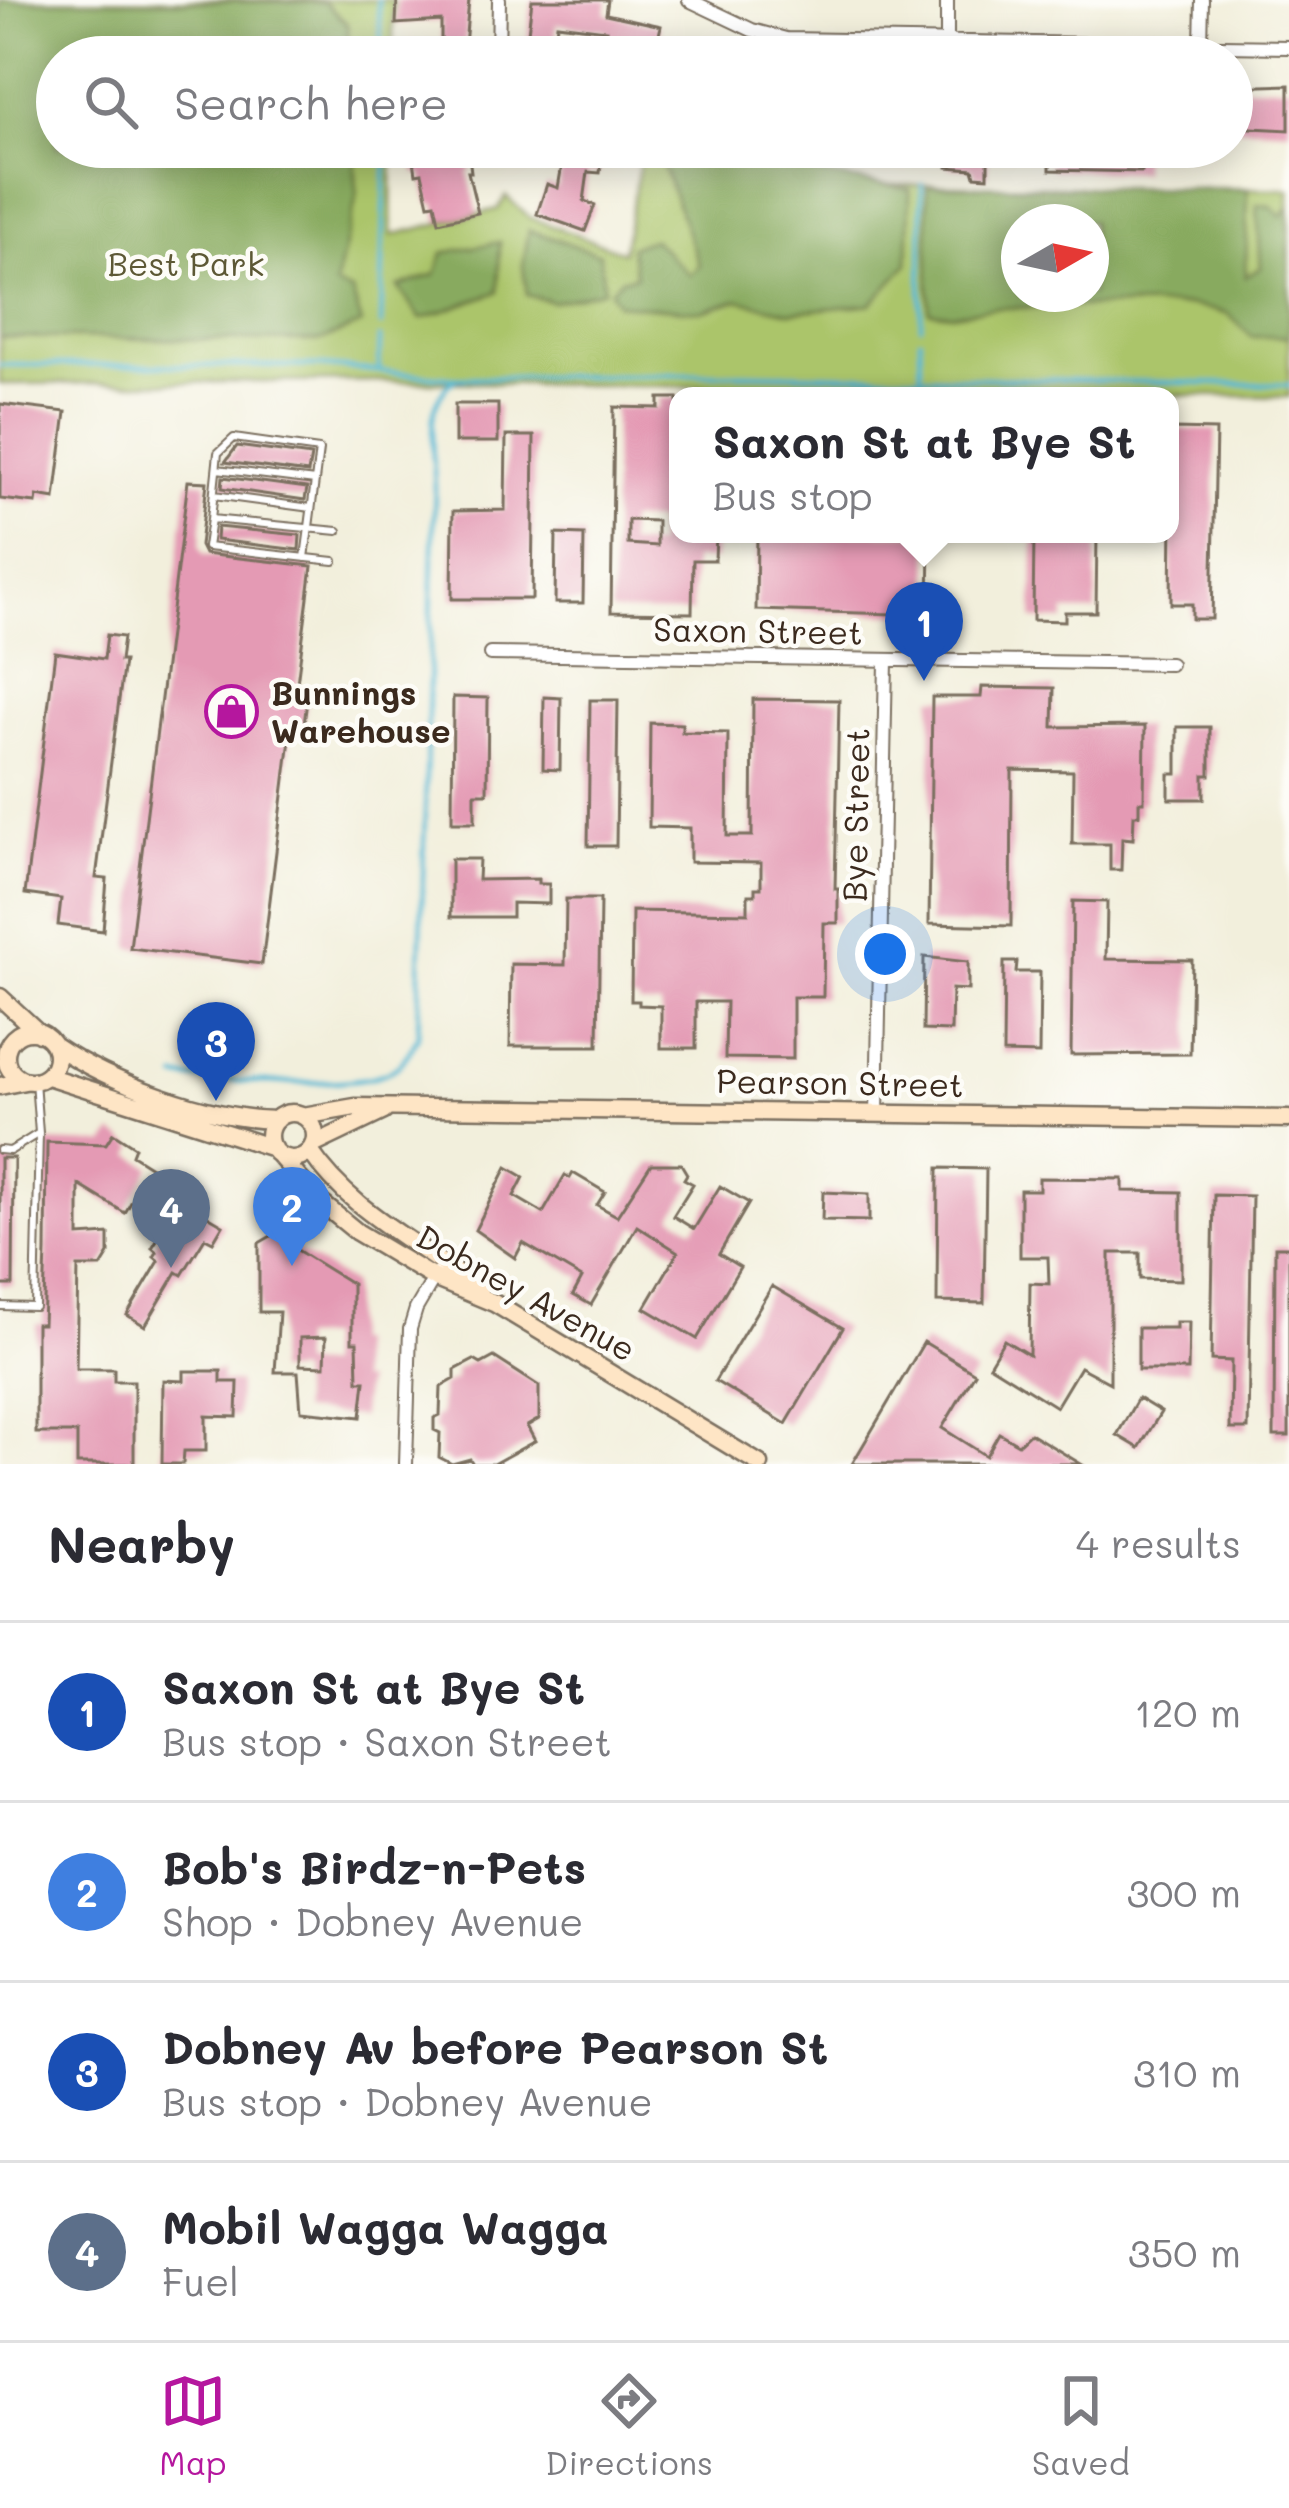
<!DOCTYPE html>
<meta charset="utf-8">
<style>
:root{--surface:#fff;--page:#f2f2f3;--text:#2b2b33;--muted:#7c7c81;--line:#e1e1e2;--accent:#b5179e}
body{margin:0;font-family:Mali,sans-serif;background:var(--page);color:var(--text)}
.compass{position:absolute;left:1001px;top:204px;width:108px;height:108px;border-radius:50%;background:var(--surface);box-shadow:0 6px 30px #0003;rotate:81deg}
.you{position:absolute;left:885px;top:954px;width:42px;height:42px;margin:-30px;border:9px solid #fff;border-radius:50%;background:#1a73e8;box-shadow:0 0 0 18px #1a73e833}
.badge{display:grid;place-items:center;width:78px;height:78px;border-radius:50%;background:var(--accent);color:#fff;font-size:39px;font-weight:700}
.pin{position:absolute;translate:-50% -99px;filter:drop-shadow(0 3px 6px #0008)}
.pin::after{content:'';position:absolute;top:63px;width:42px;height:36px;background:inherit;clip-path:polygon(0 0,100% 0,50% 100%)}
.popup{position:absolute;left:669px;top:387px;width:510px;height:156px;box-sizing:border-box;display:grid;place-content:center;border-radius:24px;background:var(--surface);filter:drop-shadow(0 3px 9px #0005);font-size:39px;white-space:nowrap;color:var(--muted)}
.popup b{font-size:45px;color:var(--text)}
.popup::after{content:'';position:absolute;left:50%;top:100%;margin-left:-24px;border:24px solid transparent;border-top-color:var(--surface)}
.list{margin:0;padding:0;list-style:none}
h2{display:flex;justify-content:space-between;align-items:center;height:156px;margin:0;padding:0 48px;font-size:51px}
h2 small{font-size:39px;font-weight:400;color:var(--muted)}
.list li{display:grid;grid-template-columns:78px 1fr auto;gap:36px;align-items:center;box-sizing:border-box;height:180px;padding:0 48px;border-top:3px solid var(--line)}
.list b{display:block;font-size:45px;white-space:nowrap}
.list p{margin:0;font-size:39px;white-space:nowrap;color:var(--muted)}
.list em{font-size:39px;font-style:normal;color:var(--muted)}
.icon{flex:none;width:66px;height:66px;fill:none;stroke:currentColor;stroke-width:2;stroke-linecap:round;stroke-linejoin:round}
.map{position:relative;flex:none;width:1289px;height:1464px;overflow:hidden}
.search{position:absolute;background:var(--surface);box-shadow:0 6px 30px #0003;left:36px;right:36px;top:36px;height:132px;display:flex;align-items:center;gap:30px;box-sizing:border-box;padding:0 42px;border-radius:66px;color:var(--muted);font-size:45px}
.sheet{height:876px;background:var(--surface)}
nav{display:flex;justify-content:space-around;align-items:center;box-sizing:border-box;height:168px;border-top:3px solid var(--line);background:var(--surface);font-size:33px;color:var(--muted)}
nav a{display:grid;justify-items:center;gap:6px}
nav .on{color:var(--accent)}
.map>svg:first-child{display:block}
.green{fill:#abc56b;stroke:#737844;stroke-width:3;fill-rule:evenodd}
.forest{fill:#88aa5f;stroke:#626a3e;stroke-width:3;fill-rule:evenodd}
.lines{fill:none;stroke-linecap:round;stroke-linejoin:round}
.stream{stroke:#57bad5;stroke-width:4.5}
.building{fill:#e49ab4;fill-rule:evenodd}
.lane-casing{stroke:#7b6f60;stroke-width:10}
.street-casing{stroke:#7b6f60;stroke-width:16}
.secondary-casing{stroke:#7b6f60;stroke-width:21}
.lane{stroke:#fff;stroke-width:6}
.street{stroke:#fff;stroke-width:12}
.secondary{stroke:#fee5c5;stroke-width:16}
.labels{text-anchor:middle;stroke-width:9;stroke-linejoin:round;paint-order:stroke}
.park-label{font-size:33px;fill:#5d5835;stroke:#fdfcf7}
.street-label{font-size:33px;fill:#3b2a1e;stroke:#fdfcf7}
.poi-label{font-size:33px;font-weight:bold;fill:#3b2a1e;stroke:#fdfcf7;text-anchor:start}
</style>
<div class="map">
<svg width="1289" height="1464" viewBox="0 0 1289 1464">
<rect width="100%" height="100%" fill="#fdfcf7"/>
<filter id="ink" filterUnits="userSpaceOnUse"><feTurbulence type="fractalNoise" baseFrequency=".00833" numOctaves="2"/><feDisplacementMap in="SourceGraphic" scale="24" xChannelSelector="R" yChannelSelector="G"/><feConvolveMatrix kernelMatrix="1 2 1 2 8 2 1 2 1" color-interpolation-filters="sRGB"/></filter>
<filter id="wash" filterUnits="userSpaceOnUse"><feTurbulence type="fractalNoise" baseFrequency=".004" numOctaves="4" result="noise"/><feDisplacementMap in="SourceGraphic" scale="48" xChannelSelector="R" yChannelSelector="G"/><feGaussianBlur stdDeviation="2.7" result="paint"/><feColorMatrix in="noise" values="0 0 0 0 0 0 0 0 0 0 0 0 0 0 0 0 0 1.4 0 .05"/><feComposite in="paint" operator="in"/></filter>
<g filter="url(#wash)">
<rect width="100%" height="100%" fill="#f2efdc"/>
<path class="green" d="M0 0H393V57H57V147H392V235L498 209 506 196 530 218 623 252 643 147H664L861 184 1289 189V397L382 381 0 384ZM1019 222H1091V294H1019Z"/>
<path class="forest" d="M0 0 324 2 347 24 349 57H57V147H354L357 195 335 286 352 292 362 324 320 341 0 337Z
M656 147 910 189 908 264 871 304 791 312 738 300 701 311 618 304 610 290 621 279 636 276 630 247 653 239 690 275 699 265Z
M927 185 1248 189 1246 276 1261 268 1257 205 1271 206 1281 216 1289 208V336L1252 337 1227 313 1188 305 991 308 952 314 929 311ZM1091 222V294H1019V222Z
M529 230 600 254 604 290 553 302 527 295 523 266Z
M500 242 498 292 421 319 398 287 436 274 443 253Z"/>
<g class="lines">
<path class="stream" d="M378 0 382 57
M381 325 386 147
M921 326 922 184
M920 339 921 375
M0 365 321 366 456 378
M379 368 380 338
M177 1078C222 1080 351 1090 388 1072 403 1065 411 1050 418 1036L435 488C434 448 421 402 457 378L744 373 1289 385"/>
</g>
<g id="blocks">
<path class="building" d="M397 0H469L464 57H441V21L396 24Z
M532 0H608L606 14 661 26 659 35 716 54V57H638L602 49 606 30 557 24 553 57H534L535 51 526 49Z
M1289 85V130L1232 127V87Z
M412 147H457L459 158 469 156 471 172H468L478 213 439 222 435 203 429 204 422 173 416 174Z
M565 147 603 148 600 173 588 172 584 201 595 205 585 231 537 214 547 184 558 188Z
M948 149H968V157H988V177L975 176 973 169 948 167Z
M1106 151H1142V172L1050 170V155H1106Z
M659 398H678V534H716L715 560H693L692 613 611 612 614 407 659 408ZM628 520 657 521V546L628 544Z
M0 404 66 412 55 499 37 496 36 503 0 499Z
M455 404H498V442H455Z
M1173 429 1216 430 1212 619H1192V604H1171Z
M506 436H534L532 599H452L453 511 505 510Z
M237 446 311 456 308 473 225 462Z
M223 477 307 488 305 500 222 488Z
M188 481 207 482 200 546 204 554 312 566 296 691 308 693 303 732 291 731 262 964 130 948Z
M217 527 300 535 299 550 216 540Z
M556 534 584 535 583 603H555Z
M757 534 801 538V534H930L929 615 756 610Z
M1034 534H1097L1096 612H1065V621L1033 620Z
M107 635 123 637 120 661H124L96 878 107 879 103 931 58 925 61 899 25 894 55 652 104 659Z
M982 687 1054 688 1053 727 1145 726 1144 802H1139V815H1134L1133 839 1122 838 1121 870H1110V844H1072L1073 771 1012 770 1011 926 929 924 932 697H981Z
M453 697 488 698 487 793H475V822H452Z
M544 697 561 698 560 770 543 769Z
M753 699 839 700 835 889H838V923H824L823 997H793V1059L725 1058 726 1002H696V1048H661V1006L639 1005V1001H631L632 911 748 913V895H755V888H761V863L690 862V828L649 827 650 723 682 724V732L728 733 727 836H752Z
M590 700H618L616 846H588Z
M1177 727H1210V775H1204V799H1169V774H1177Z
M451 859H479L478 880 538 879V884H549V904L512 903V917H451Z
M566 899H600L598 1046H510L511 964 565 965Z
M1073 901 1107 902 1106 959 1192 960 1190 1054 1071 1055Z
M924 957 968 962V990L952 989 951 1031 923 1030Z
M1004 962H1017L1016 972H1040L1039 1054 1003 1053Z
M113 1133 135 1147 132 1155 151 1167 125 1213 79 1185V1236L109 1234V1254L101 1267H78L76 1369H114V1381H134V1464H77V1433H36V1324H43L46 1252 47 1142 106 1144Z
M0 1158H14L13 1285H0Z
M651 1164H681L687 1174 684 1179 693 1184 673 1216 694 1229 720 1186 749 1203 719 1254 740 1267 697 1339 645 1308 678 1252 637 1226 591 1305 573 1295 582 1278 523 1243 515 1258 475 1230 507 1167 524 1177 514 1196 543 1213 565 1175 570 1178 573 1173 605 1192 597 1205 617 1216Z
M938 1168 986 1169 984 1303 937 1302Z
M1039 1178 1123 1179V1191L1181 1192V1280L1140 1279V1253H1110V1383L1080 1367 1056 1407 989 1365 1004 1340 1029 1355 1030 1283 1049 1284 1048 1257H1020V1190H1039Z
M167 1192 223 1225 213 1242 205 1238 182 1275 177 1272 145 1326 127 1315 159 1261 154 1257 157 1252 152 1248 171 1217 157 1209Z
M823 1192 869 1194V1221L822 1220Z
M1214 1195 1252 1196 1248 1429H1230L1231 1361 1211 1360Z
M273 1235 352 1284V1342H357L358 1381H365L361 1417 301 1411 298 1372H275L279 1312H259V1243ZM326 1337 325 1366 300 1365V1338Z
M1275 1247H1289V1436H1274Z
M772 1286 843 1328 786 1424 715 1381Z
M1176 1322H1189L1188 1370H1138V1328H1176Z
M924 1342 975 1373 942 1428 986 1456 999 1433 1018 1444 1030 1433 1081 1464H852Z
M494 1357 539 1386V1419L527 1426 535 1441 493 1464H473L470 1459 452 1464 439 1457 440 1433 434 1430V1418L440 1415 441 1387 455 1379V1370L474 1360 481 1364Z
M184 1371H221V1382H238L237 1417 206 1416V1451H184L183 1464H162L163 1380 184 1381Z
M1138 1398 1161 1412 1139 1448 1117 1435Z"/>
</g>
</g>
<g filter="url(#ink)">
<use href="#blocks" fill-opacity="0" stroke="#7b6f60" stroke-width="3"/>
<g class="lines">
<defs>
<path id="lane" d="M217 469 315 481
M214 495 311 508
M211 519 218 453 234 438 319 450 305 558
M334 561 207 547 211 519 338 531
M0 1150 10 1151 39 1133
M0 1306 35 1307 39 1133 35 1081"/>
<path id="street" d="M689 0 752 30 786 39 1289 47
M947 41V0
M1201 45 1202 0
M498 57 499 0
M512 147 513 150
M490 654 1170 664
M877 1114 886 661
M406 1464 410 1329 416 1309 437 1273"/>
<path id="secondary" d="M0 997 39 1033
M6 1056a25 25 0 1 1 50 0a25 25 0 1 1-50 0Z
M54 1045C110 1083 208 1119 276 1120
M47 1076 273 1148
M0 1086 25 1081
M269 1136a23 23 0 1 1 46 0a23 23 0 1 1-46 0Z
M303 1116 355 1107 1289 1119
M313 1145 384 1111
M310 1151C353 1215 422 1243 479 1291
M278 1154 319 1201 357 1232 434 1278 494 1303 760 1464"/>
</defs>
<use href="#lane" class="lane-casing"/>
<use href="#street" class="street-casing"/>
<use href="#secondary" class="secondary-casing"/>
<use href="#lane" class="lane"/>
<use href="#street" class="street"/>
<use href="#secondary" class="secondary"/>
</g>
</g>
<defs>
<symbol id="shop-ring" viewBox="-11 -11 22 22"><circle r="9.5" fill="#fdfcf7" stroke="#b5179e" stroke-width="1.5"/><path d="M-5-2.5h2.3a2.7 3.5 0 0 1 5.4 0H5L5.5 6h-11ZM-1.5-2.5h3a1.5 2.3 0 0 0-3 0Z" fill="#b5179e"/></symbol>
</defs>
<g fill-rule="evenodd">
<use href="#shop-ring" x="202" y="682" width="59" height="59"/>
</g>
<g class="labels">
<g class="park-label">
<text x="186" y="276">Best Park</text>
</g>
<g class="street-label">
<text transform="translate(758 631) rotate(1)" y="12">Saxon Street</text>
<text transform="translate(856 815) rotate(-89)" y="12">Bye Street</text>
<text transform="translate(840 1083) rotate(1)" y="12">Pearson Street</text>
<text transform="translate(526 1293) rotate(29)" y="12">Dobney Avenue</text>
</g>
<g class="poi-label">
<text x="271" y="705">Bunnings<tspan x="271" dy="38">Warehouse</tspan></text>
</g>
</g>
</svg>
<svg class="compass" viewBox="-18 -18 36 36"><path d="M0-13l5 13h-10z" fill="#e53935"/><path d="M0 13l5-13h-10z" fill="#7c7c81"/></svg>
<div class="you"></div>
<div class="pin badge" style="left:924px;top:681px;background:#1a4fb4">1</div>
<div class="popup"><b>Saxon St at Bye St</b>Bus stop</div>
<div class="pin badge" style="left:292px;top:1266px;background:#3f7fe0">2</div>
<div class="pin badge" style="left:216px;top:1101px;background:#1a4fb4">3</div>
<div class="pin badge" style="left:171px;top:1268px;background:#5c6f8a">4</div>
<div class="search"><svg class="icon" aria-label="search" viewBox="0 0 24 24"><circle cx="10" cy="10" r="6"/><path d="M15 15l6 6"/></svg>Search here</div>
</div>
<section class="sheet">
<h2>Nearby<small>4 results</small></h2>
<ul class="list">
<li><span class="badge" style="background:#1a4fb4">1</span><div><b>Saxon St at Bye St</b><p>Bus stop · Saxon Street</p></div><em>120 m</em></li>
<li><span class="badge" style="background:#3f7fe0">2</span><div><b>Bob's Birdz-n-Pets</b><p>Shop · Dobney Avenue</p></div><em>300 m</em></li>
<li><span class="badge" style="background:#1a4fb4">3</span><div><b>Dobney Av before Pearson St</b><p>Bus stop · Dobney Avenue</p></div><em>310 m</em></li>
<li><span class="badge" style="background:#5c6f8a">4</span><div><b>Mobil Wagga Wagga</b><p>Fuel</p></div><em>350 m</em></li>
</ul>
</section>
<nav>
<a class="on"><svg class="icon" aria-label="map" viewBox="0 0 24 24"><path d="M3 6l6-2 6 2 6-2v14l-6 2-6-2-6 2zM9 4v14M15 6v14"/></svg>Map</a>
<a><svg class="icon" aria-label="directions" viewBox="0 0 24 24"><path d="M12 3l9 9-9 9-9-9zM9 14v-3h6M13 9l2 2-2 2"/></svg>Directions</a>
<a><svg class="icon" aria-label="saved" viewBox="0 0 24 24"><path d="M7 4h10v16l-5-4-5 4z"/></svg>Saved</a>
</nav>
